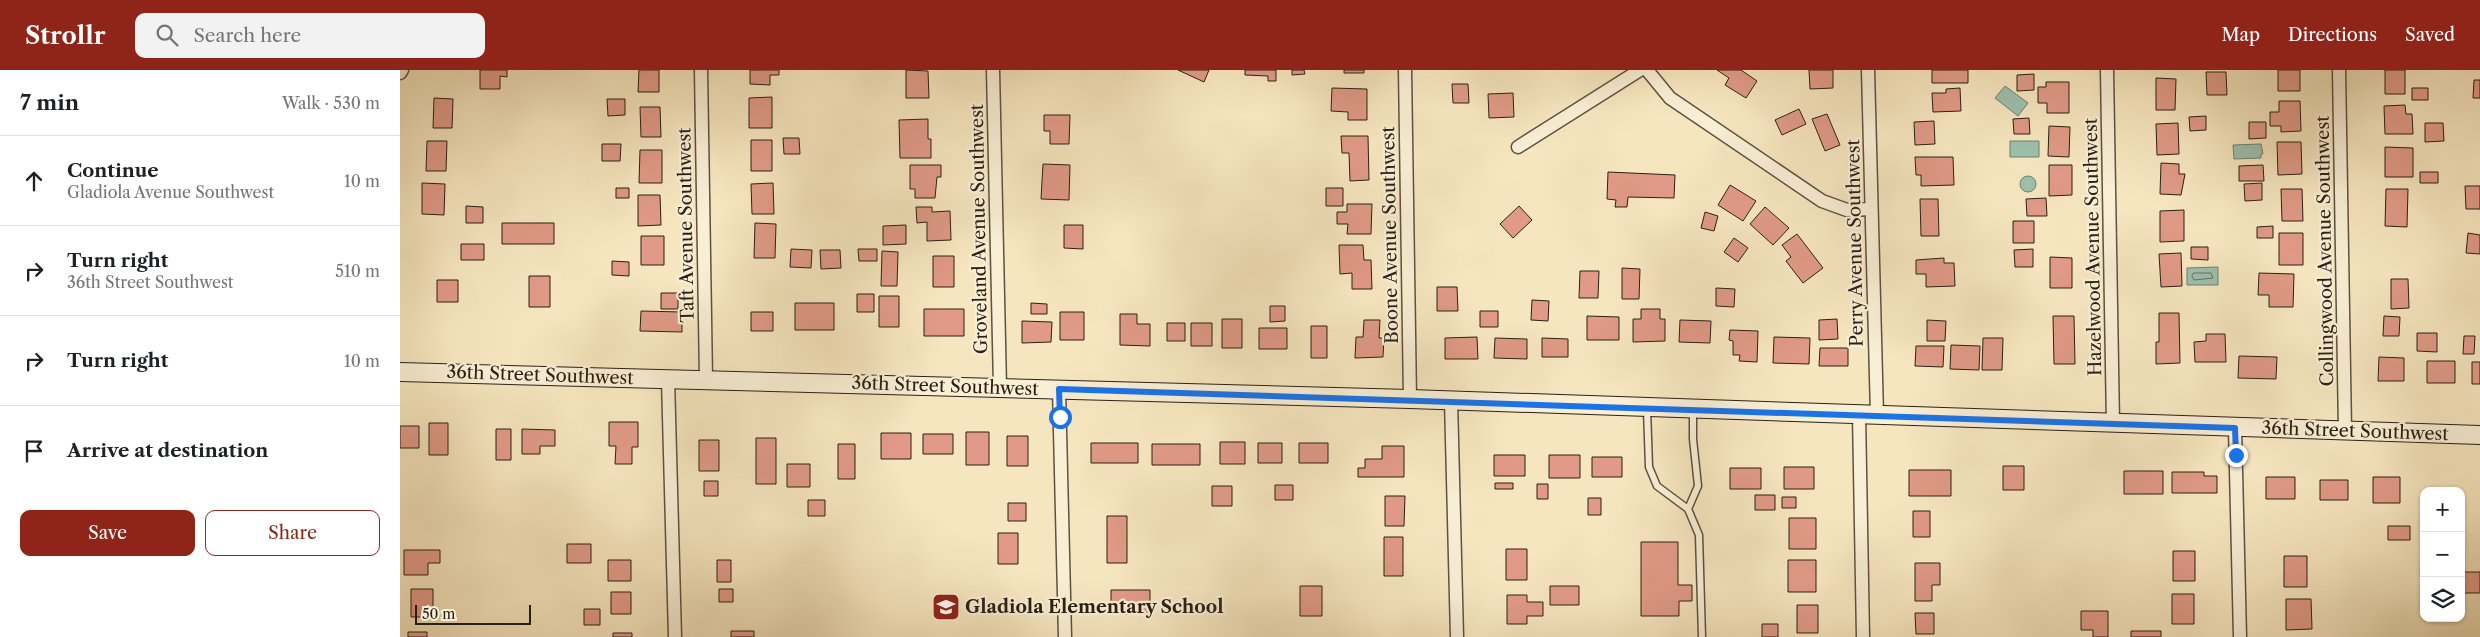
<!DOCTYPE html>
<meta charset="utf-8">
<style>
:root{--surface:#fff;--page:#f2f2f2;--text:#202124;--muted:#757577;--line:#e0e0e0;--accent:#8f2418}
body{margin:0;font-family:"Libre Caslon Text",serif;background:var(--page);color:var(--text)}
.controls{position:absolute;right:15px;bottom:15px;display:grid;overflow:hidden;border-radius:10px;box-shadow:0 1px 4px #0004}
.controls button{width:45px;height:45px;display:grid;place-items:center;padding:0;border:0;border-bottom:1px solid var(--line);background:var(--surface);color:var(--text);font:25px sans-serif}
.scale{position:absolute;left:15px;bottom:12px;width:116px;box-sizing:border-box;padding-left:5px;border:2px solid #2b2015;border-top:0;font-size:14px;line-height:18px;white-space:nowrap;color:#2b2015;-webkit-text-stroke:4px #f9efd5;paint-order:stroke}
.stop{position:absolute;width:15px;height:15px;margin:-11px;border:4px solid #1a73e8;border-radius:50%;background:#fff}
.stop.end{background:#1a73e8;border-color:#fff;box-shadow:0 1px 5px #0008}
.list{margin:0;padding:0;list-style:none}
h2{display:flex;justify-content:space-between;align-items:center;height:65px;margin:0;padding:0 20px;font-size:21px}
h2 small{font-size:16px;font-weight:400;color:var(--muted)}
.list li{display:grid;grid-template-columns:32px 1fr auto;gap:15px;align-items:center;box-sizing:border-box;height:90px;padding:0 20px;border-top:1px solid var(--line)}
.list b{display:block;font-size:19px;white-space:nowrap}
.list p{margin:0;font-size:16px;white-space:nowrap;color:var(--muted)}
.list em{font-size:16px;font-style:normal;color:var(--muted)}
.actions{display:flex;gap:10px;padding:15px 20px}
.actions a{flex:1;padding:11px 0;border:1px solid var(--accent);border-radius:10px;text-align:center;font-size:18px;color:var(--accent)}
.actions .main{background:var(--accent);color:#fff}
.icon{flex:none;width:28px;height:28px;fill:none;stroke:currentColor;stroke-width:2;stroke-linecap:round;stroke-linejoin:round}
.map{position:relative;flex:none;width:2080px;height:567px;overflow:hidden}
header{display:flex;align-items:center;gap:30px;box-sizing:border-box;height:70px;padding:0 25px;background:var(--accent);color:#fff}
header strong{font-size:24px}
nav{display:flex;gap:28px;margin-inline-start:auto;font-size:18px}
.search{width:350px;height:45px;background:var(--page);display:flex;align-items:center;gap:12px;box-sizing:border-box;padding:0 18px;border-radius:10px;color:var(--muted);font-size:19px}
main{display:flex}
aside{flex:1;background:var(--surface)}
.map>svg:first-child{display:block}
.water{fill:#9dc0ae;stroke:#6f8071}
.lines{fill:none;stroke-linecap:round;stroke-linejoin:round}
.shore{stroke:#647062;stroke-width:1}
.building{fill:#e09a87;stroke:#2b2015}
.lane-casing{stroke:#5e5240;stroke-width:9}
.street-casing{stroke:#5e5240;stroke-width:15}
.secondary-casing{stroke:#2b2015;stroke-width:20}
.lane{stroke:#f9efd5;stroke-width:6}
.street{stroke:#f9efd5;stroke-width:12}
.secondary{stroke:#f9efd5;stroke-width:18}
.route{stroke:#1a73e8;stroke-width:6}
.labels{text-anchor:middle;stroke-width:4.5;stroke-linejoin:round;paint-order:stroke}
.street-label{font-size:18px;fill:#2b2015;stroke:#f9efd5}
.poi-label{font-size:18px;font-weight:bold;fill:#2b2015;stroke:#f9efd5;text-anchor:start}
</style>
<header>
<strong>Strollr</strong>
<div class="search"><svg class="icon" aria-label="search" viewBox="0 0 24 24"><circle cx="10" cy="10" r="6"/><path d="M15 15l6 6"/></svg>Search here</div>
<nav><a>Map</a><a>Directions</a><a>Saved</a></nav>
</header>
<main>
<aside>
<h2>7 min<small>Walk · 530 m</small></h2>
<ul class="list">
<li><svg class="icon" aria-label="ahead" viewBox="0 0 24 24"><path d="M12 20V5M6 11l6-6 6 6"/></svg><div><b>Continue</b><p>Gladiola Avenue Southwest</p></div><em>10 m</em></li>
<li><svg class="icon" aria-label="right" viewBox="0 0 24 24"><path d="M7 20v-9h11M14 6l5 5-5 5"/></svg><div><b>Turn right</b><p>36th Street Southwest</p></div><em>510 m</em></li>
<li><svg class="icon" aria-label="right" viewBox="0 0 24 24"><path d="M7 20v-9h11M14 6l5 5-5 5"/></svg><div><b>Turn right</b></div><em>10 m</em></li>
<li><svg class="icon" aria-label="arrive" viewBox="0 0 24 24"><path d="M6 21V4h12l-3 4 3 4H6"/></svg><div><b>Arrive at destination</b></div></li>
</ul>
<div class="actions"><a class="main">Save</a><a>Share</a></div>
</aside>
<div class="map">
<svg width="2080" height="567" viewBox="0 0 2080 567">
<rect width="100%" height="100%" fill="#f6e6bf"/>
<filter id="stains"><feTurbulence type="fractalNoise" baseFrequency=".004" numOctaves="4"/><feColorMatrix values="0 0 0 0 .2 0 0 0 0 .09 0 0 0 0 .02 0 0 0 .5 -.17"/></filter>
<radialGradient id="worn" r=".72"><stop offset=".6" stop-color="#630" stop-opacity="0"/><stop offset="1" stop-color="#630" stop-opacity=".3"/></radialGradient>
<path class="water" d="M1605 16 1628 33 1618 46 1595 28Z
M1610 71H1639V87H1610Z
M1861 74 1863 84H1861V88L1834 89 1833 75Z
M1620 114a8 8 0 1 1 16 0a8 8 0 1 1-16 0Z
M1818 197V215H1787V198Z"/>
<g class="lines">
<path class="shore" d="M1794 203H1811L1813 208 1794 210 1792 206Z"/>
</g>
<path class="building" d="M80 0H107V7L100 6V19H80Z
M239 0H259V22H238Z
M350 0H379V5H370V15L350 14Z
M506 0 528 1 529 28H506Z
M778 0H809L804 12Z
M845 0H876V11H868V6L845 5Z
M892 0H904L905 4 892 5Z
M944 0H964V3H944Z
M1317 0H1341L1357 11 1346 28 1325 15 1329 8Z
M1409 0H1433V18L1410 19Z
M1532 0H1568V13H1532Z
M1878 0H1900V21H1878Z
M1985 0H2005V24H1985Z
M1806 2H1826L1827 25H1807Z
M1634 4V20L1617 21V5Z
M1756 8 1776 9 1775 40H1756Z
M2074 10H2080V28H2073Z
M1646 12H1669V43H1647V33H1638V17H1646Z
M1052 14H1068L1069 33H1053Z
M932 18 967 19V50H948V42L931 41Z
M1560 18 1561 41 1533 42 1532 23H1546V19Z
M2012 18H2028V30H2012Z
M1113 23 1114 47 1089 48 1088 24Z
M372 27V58H349V28Z
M34 28 53 29 52 58H33Z
M207 29H225V45L208 46Z
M1879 31H1900L1901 61 1881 62V56H1870V42H1879Z
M2005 35 2006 44H2012L2013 64H1985L1984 36Z
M240 37H260L261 67H241Z
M1399 39 1406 54 1382 65 1375 50Z
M1427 44 1440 75 1425 81 1412 49Z
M644 45H670L669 74H650V61H644Z
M1806 46V60L1790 61 1789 47Z
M1629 48 1630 64H1614L1613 49Z
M528 49V69H531V88H500L499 50Z
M1534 51 1535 74 1515 75 1514 52Z
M1849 52H1866V68L1849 69Z
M1778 53 1779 84 1757 85 1756 54Z
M2025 53H2043L2044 71 2025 72Z
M1649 56 1670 57 1669 87 1648 86Z
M941 66H968L969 110 950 111 949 83H942Z
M383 68H399L400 84H384Z
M351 70H372V101H351Z
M27 71H47L46 101H26Z
M1877 72H1901L1902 104 1878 105Z
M202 74H221L220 91H202Z
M1985 77 2013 78V107H1985Z
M240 80H262V113H239Z
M1515 87H1553L1554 115 1521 116V105H1516Z
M1761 93 1779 94V104H1785L1781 125 1760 124Z
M643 94 670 95 669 130 641 129Z
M510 95H541V107H537L535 128H515V119H510Z
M1649 95H1672V125L1649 126Z
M1863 95 1864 111H1839V96Z
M1208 102 1275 105 1274 128 1228 127 1227 137H1215L1216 130 1207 129Z
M2020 102H2038V113H2020Z
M22 113 45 114 44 145 22 144Z
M373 113 374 144H352L351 114Z
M1862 113V130L1845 131 1844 114Z
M1330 115 1356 131 1343 151 1318 135Z
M2065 116H2080V139H2066Z
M216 118H229V128H216Z
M926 118H943V136H926Z
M1881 119H1902L1903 151H1882Z
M1986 119H2008L2007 157 1985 156Z
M238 125H260L261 155 238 156Z
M1646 128 1647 146H1627L1626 129Z
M1520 129H1538L1539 166H1521Z
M947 134H972L971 164H947L948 154H937V142H947Z
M66 136 83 137V153H66Z
M1119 136 1132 150 1113 168 1100 154Z
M516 137H532V142L550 141 551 170 527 171V152L517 153Z
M1365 137 1389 158 1373 175 1350 154Z
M1784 140V171L1760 172V141Z
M1305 142 1318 146 1314 161 1301 158Z
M1613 151H1634V173H1613Z
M102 153H154V174H102Z
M355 153 376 154 375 188H354Z
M506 155V174L483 175V156Z
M664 155H683V179L664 178Z
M1873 156V168H1857V157Z
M1879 163H1903V195H1879Z
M2068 163 2080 165V184L2066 183Z
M1397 164 1423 198 1403 213 1386 191 1391 187 1382 175Z
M241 166H264V195H241Z
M1334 168 1348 178 1338 192 1324 182Z
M61 174H84V190H61Z
M939 175H963L964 190H971L972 219H952V203L940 204Z
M1791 177H1808V190L1791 189Z
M391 179 412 180 411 198 390 197Z
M458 179H477V191H459Z
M1633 179V197H1615L1614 180Z
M420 180H440L441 198 421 199Z
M482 181 498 182 497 216H481Z
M1781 183 1782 216 1761 217 1759 184Z
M533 186H554V217H533Z
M1650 187 1672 188V218H1650Z
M1544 188V193H1554L1555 216 1526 217V204H1516V190Z
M212 191 229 192V206L212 205Z
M1222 198 1240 199 1239 229H1222Z
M1180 201H1199L1198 228H1179Z
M1859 203 1894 204 1893 237H1869V225H1858Z
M129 206H150V237H129Z
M1991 209H2008L2009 238 1991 239Z
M37 210H58V232H37Z
M1037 217H1057L1058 241H1037Z
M1316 218 1335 219 1334 237 1316 236Z
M261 223H278V239H261Z
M457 224H474V242H457Z
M479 226H499V257H479Z
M1132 230 1149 231 1148 251 1131 250Z
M395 233H434V260H395Z
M631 233 647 234V244H631Z
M870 236H885V251L870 252Z
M524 239H564V266H524Z
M1241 239H1260V249H1265V271L1233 272V249H1241Z
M241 241 282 242V262L240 261Z
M1080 241H1098V257H1080Z
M351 242H373V261H351Z
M660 242H684V270H660Z
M1759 243H1779L1780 293 1756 294V272H1759Z
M720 244H737V254H750V276L720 275Z
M1187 246 1219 247V270H1187Z
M1653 246H1674L1675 294H1654Z
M1984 246 2000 247 1999 266H1983Z
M822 249H842V278H822Z
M1437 249 1438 269 1419 270V250Z
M964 250H980L979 268H984L983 287 955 288 956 267H963Z
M1280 250 1311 251 1310 273 1279 272Z
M1527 250 1546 251 1545 271H1527Z
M622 251 652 252 651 272 622 273Z
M767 253H785V271H767Z
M791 253H812V276H791Z
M911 256H927V288H911Z
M859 258H887V279H859Z
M1330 260 1358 261 1357 292 1339 291 1340 285H1333V271L1329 270Z
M2017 263H2037V282L2017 281Z
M1806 264H1825L1826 292H1795L1794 272 1806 271Z
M2064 266H2075L2074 284H2063Z
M1077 267 1078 289H1045V268Z
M1374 267 1410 268 1409 294 1373 293Z
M1095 268 1127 269V289L1094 288Z
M1142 268 1168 269V287H1142Z
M1583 268H1603L1602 300H1582Z
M1551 275 1580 276 1579 300 1550 299Z
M1516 276H1544L1543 297 1515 296Z
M1420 278H1448V296H1419Z
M1839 286 1877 287 1876 309 1838 308Z
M1979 287 2004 288V311H1978Z
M2027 291H2055V313H2027Z
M2072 292H2080V314H2072Z
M209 352H238V377H232V394H215L216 376H209Z
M29 353H48V385H29Z
M0 356H19V378H0Z
M96 359H111V390H96Z
M122 359 155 360V376H140V384H122Z
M566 362H589V395H566Z
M481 363H511V389H481Z
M523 364H553V384H523Z
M607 366H628V396H607Z
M356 368H376V414H356Z
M299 370H319V401H299Z
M820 372H845V394H820Z
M691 373H738V393H691Z
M858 373H882V393H858Z
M899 373H928V393H899Z
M438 374H455V409H438Z
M752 374H800V395H752Z
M982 376H1004V407H958V398H965V389H982Z
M1094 385H1125V406H1094Z
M1149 385H1180V408H1149Z
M1192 387H1222V407H1192Z
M387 394H410V417H387Z
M1603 396H1624V420H1603Z
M1384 397H1414V419H1384Z
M1330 398H1361V419H1330Z
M1509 400H1551V426H1509Z
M1724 401H1763V424H1724Z
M1772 402H1804V406H1817V423H1772Z
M1866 407H1895V429H1866Z
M1973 407H2000V433H1973Z
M1920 410H1948V430H1920Z
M304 411H318V426H304Z
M1095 413H1113V419H1095Z
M1137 414H1148V429H1137Z
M875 415H893V430H875Z
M812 416H832V436H812Z
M1355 425H1375V440H1355Z
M985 426H1005L1004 456H985Z
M1382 427H1396V438H1382Z
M1188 428H1201V445H1188Z
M408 430H425V446H408Z
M608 433H626V451H608Z
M1513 441H1530V467H1513Z
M707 446H727V493H707Z
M1389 448H1416V479H1389Z
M1988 456H2010V470H1988Z
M598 463H618V494H598Z
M984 467H1003V506H984Z
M1241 472H1278V515H1292V531H1279V546H1241Z
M167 474H191V493H167Z
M1106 479H1127V510H1106Z
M4 480H40V493H28V505H4Z
M1773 481H1795V511H1773Z
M1884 486H1907V517H1884Z
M208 490H231V511H208Z
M317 490H331V512H317Z
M1388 490H1416V522H1388Z
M1515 493H1540V515H1532V531H1515Z
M2061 502H2080V523H2061Z
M900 516H922V546H900Z
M1150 516H1179V535H1150Z
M11 519H33V547H11Z
M319 519H333V532H319Z
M711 520H750V544H711Z
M211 522H231V544H211Z
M1772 524H1794V554H1772Z
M1107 525H1127V532H1143V546H1127V554H1107Z
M1886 529H1911L1912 559 1886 560Z
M1397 535H1418V563H1397Z
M184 539H200V555H184Z
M1681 541H1708V567H1693V560H1681Z
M1515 543H1534V564H1516Z
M1362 554H1378V567H1362Z
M331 561H354V567H331Z
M1731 561H1761V567H1731Z
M8 562H27V567H8Z
M213 563H232V567H213Z"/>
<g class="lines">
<defs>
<path id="lane" d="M1247 339 1249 397 1257 416 1288 439 1299 465 1302 567
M1288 439 1298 416 1293 369V340"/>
<path id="street" d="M301 0 306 310
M593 0 600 317
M1005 0 1010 329
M1247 0 1270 28 1422 131 1447 140 1471 139
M1468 0 1477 345
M1707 0 1713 354
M1939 0 1945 361
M0 3 2 0
M1118 77 1240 0
M268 309 275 567
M659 319 665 567
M1051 330 1057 567
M1459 344 1463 567
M1835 358 1840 567"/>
<path id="secondary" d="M0 302 1010 329 2080 365"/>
</defs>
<use href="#lane" class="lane-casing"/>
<use href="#street" class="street-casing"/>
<use href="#secondary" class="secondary-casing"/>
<use href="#lane" class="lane"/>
<use href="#street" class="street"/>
<use href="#secondary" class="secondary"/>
</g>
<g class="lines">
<path class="route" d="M660 347 659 319 1835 358 1836 385"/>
</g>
<defs>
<symbol id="school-square" viewBox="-11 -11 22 22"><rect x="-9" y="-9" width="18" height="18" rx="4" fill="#8f2418" stroke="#f9efd5"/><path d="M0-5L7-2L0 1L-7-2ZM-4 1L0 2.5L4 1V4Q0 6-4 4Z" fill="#fff"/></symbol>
</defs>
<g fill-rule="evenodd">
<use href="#school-square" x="530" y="521" width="32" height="32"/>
</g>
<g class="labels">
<g class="street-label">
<text transform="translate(286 155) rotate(-91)" y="6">Taft Avenue Southwest</text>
<text transform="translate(579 159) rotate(-91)" y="6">Groveland Avenue Southwest</text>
<text transform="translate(990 165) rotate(-91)" y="6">Boone Avenue Southwest</text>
<text transform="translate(1455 173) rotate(-91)" y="6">Perry Avenue Southwest</text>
<text transform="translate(1693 177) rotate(-91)" y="6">Hazelwood Avenue Southwest</text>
<text transform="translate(1925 181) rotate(-91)" y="6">Collingwood Avenue Southwest</text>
<text transform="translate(140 305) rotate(2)" y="6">36th Street Southwest</text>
<text transform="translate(545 316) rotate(2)" y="6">36th Street Southwest</text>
<text transform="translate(1955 361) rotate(2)" y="6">36th Street Southwest</text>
</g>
<g class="poi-label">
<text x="565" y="543">Gladiola Elementary School</text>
</g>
</g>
<rect width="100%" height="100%" filter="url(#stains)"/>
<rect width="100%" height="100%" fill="url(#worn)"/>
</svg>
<div class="controls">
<button>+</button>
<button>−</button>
<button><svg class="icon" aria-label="layers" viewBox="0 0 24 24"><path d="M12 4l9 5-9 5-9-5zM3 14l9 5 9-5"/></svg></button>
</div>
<div class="scale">50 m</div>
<div class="stop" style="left:660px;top:347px"></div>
<div class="stop end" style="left:1836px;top:385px"></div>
</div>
</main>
